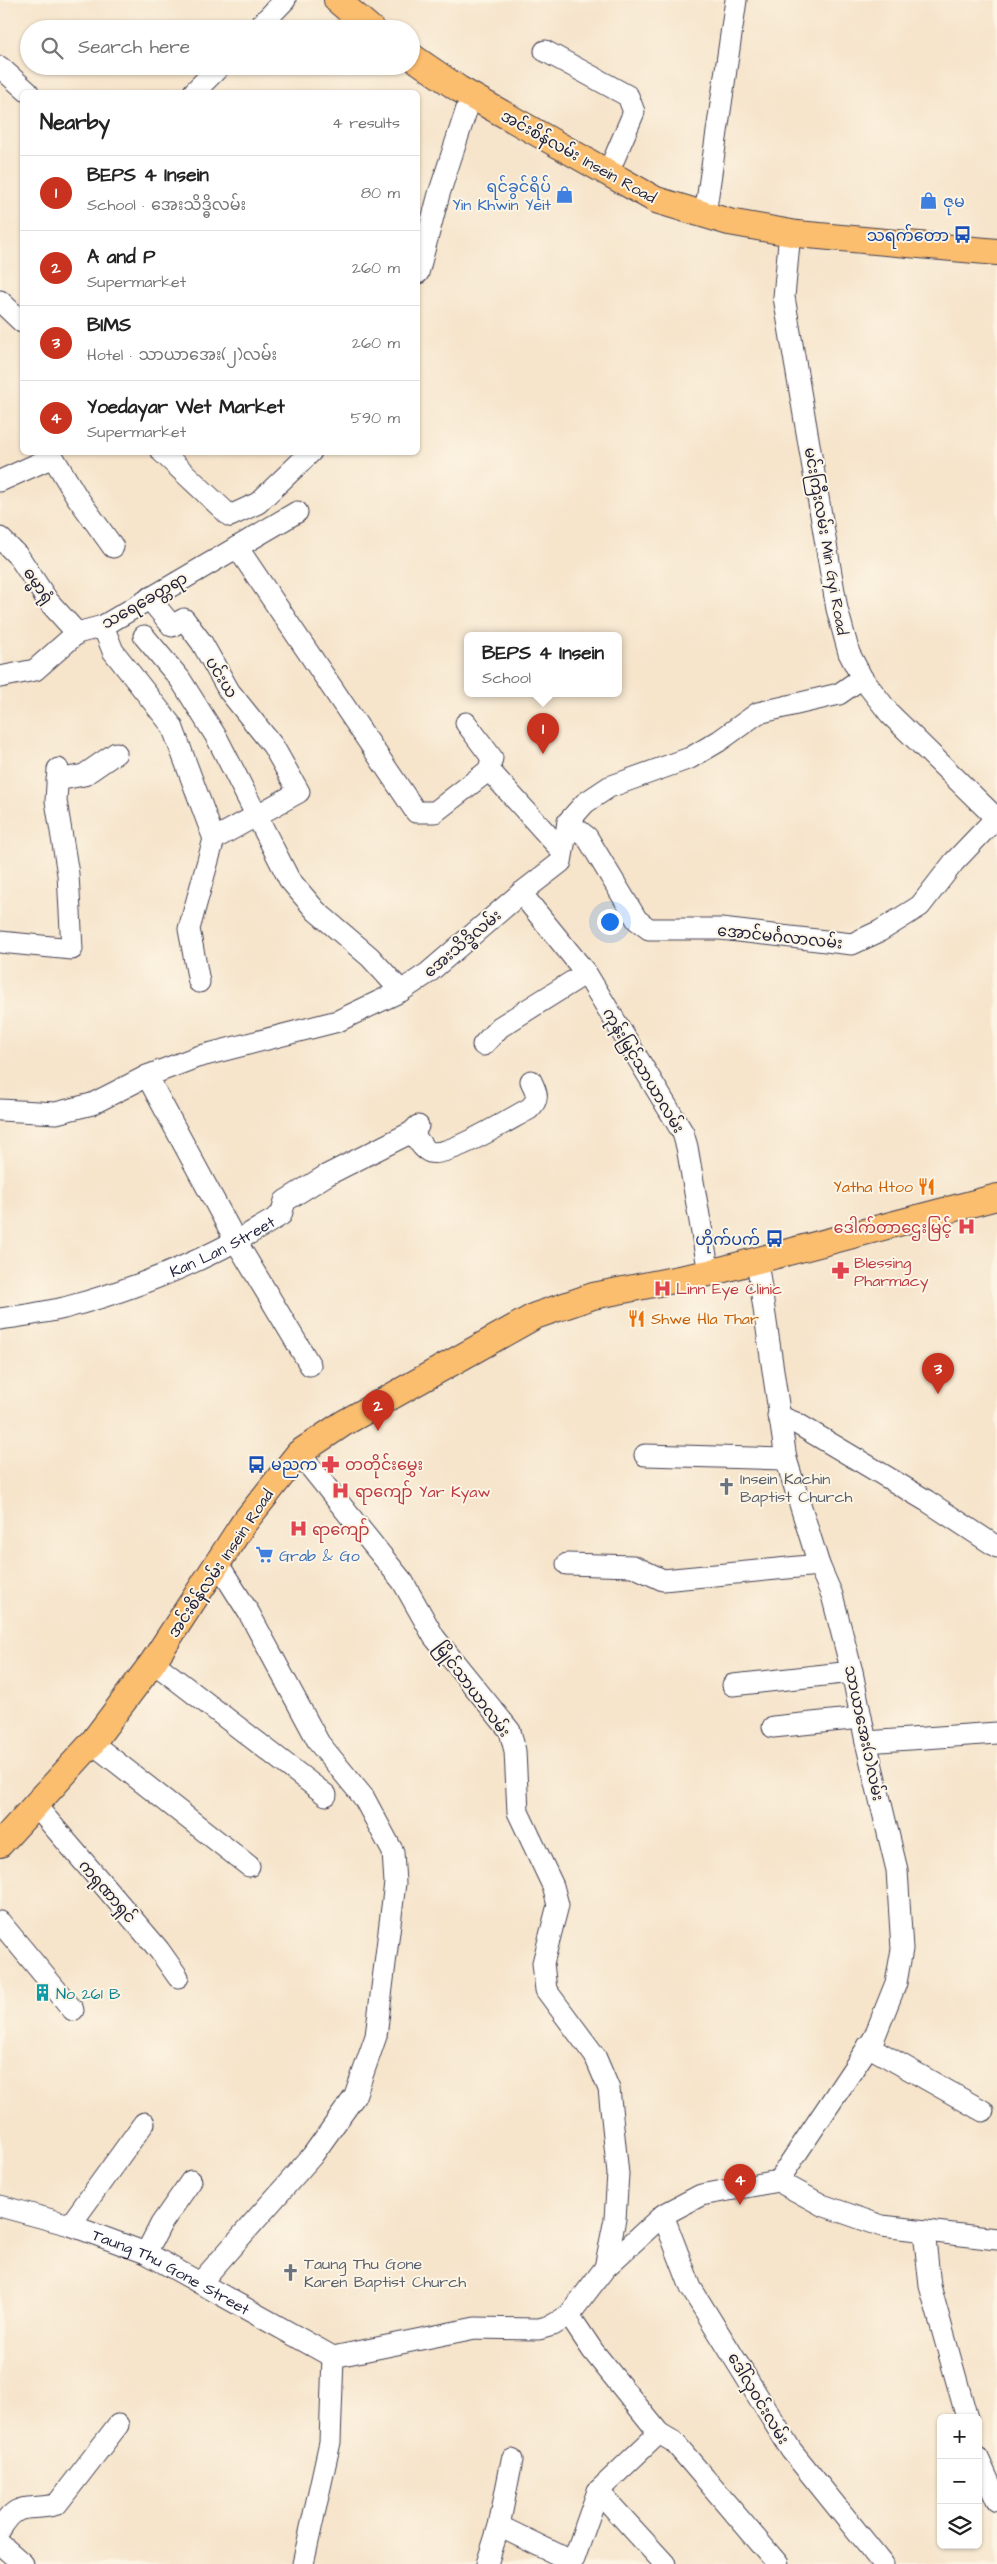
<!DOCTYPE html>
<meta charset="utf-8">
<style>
:root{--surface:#fff;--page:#f6f6f6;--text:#222;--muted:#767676;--line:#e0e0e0;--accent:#c8321e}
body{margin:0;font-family:"Architects Daughter","Noto Sans Myanmar",sans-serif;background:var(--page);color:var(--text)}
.controls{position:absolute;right:15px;bottom:15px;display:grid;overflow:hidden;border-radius:8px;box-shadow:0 1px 4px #0004}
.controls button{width:45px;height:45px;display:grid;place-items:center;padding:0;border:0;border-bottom:1px solid var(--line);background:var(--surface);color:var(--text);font:25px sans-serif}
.you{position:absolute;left:609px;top:921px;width:18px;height:18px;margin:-12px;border:4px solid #fff;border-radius:50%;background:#1a73e8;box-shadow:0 0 0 8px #1a73e833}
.badge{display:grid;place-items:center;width:32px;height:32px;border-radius:50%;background:var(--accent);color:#fff;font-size:16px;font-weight:700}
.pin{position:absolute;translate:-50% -41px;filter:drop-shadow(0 1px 2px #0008)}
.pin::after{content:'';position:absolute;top:26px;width:18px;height:15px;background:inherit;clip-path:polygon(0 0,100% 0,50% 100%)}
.popup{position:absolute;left:464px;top:632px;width:158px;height:65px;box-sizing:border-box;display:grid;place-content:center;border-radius:8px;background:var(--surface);filter:drop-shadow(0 1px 4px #0005);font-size:16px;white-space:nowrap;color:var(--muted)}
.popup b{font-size:19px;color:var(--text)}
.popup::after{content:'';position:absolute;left:50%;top:100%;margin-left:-10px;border:10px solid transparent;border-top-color:var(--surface)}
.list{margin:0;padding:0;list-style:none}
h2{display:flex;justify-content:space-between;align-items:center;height:65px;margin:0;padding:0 20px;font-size:21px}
h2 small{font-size:16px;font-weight:400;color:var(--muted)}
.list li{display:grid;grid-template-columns:32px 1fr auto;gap:15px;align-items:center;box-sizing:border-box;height:75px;padding:0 20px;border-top:1px solid var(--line)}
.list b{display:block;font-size:19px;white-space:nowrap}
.list p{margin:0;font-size:16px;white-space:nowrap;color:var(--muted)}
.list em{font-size:16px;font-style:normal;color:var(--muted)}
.icon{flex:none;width:28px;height:28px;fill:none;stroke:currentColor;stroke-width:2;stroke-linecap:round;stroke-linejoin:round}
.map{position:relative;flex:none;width:997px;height:2564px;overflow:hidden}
.search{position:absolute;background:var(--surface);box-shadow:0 1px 4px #0004;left:20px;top:20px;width:400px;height:55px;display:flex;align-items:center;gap:12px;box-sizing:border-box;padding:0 18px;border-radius:28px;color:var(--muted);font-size:19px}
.panel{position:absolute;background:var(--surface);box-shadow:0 1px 4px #0004;left:20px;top:90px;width:400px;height:365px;border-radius:8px}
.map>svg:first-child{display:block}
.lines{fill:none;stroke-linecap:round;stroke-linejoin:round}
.minor-casing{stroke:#423f51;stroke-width:23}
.major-casing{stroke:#423f51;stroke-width:28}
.minor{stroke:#fff;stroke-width:21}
.major{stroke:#fbbd6e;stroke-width:26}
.labels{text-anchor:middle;stroke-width:4;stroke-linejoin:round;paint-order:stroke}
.street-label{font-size:16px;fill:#22223b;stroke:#fcf5e5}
.shop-label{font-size:16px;fill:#366cbe;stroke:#fcf5e5;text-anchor:start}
.transit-label{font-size:16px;fill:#164399;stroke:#fcf5e5;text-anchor:end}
.food-label{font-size:16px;fill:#c56008;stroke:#fcf5e5;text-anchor:end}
.health-label{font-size:16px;fill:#be3a42;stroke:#fcf5e5;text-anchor:start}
.worship-label{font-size:16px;fill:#5b616d;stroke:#fcf5e5;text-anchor:start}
.culture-label{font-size:16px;fill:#0d838f;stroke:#fcf5e5;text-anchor:start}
</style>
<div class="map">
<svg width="997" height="2564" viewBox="0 0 997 2564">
<rect width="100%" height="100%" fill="#fcf5e5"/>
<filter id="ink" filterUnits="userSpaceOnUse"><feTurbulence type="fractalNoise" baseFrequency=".02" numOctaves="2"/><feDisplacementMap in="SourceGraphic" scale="10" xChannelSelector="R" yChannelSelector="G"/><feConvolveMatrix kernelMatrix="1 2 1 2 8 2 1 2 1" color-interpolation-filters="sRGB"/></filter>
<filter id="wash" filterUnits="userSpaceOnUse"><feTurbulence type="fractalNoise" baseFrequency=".0096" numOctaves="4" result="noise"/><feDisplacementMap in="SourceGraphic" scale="20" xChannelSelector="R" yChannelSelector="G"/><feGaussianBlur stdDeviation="1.12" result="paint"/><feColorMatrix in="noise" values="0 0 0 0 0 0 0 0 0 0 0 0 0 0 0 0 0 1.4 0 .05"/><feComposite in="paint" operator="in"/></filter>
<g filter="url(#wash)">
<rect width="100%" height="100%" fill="#f6e4cb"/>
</g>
<g filter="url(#ink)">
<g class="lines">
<defs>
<g id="minor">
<path d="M257 29 285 0"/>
<path d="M545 51 628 96 634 112 608 173"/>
<path d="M0 67 28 92"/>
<path d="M194 92 220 66"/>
<path d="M705 215 736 0"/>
<path d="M790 232 784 297 837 609 849 653 862 678 890 714 997 819"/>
<path d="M418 273 439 194 471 96"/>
<path d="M0 301 22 322"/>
<path d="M162 452 230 516 258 503 311 452"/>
<path d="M0 481 53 457 77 497 113 547"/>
<path d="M0 538 19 557 48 601 77 633"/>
<path d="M237 547 416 812H435L489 770 562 851"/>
<path d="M149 598 172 626 184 619 202 643 229 691 273 746 299 792 214 839"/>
<path d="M103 626 113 651 172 726 214 839 189 929 199 982"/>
<path d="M144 636 180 679 217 738 289 879 316 911 370 957 401 991"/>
<path d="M0 677 35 670 77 633 103 626 297 512"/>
<path d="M466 723 492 758 489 770"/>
<path d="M57 780 84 775 116 753"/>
<path d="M568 822 587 837 637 920 649 929H721L852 944 880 931 920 906 954 862 996 818"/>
<path d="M521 893 586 973 683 1133 687 1147 709 1273"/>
<path d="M0 942 72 949 68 874 56 801 58 769"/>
<path d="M483 1045 500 1027 586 973"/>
<path d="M147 1076 237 1243 310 1365"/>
<path d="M0 1110 56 1113 92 1104 147 1076 197 1057 338 1021 401 991 428 973 521 893 561 862 568 822 585 803 609 787 690 758 719 741 758 713 839 694 862 678"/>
<path d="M412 1132C417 1138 422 1149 430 1152 448 1158 511 1118 529 1109 540 1099 537 1093 531 1081"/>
<path d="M757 1261 786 1459 819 1565 832 1595 852 1672 866 1742 897 1870 902 1949 896 1983 874 2038 778 2181"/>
<path id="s1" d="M0 1319C21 1316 43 1313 64 1308 140 1288 215 1256 281 1215L285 1201 327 1175 412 1132 418 1126"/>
<path d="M778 1416 796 1423 927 1501 997 1547"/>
<path d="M299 1453 403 1582 434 1637 510 1731 515 1751 518 1812 553 1886 558 1905 543 1963 546 1990 595 2056 609 2089 618 2174 615 2219 605 2268"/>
<path d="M645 1455 786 1459"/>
<path d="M567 1564 633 1566 663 1580 819 1565"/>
<path d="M153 1662 326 1795"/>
<path d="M733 1685 852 1672"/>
<path d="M773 1727 861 1718"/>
<path d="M866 1742 997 1733"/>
<path d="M92 1743 249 1866"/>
<path d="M36 1806 159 1950 178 1977"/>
<path d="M0 1922 73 2010"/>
<path d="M868 2046 983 2111"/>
<path d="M778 2181 822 2205 882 2226 997 2239"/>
<path id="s2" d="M0 2206 70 2225 146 2253 333 2357"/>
<path d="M663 2215 691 2288 791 2450 883 2564"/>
<path d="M70 2225 144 2123"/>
<path d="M924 2231 930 2286 967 2418"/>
<path d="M146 2253 161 2224 191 2181"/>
<path d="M200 2283 312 2156 355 2096 376 2036 395 1883 393 1852 364 1798 319 1743 249 1613 218 1564"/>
<path d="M333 2357 475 2328 539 2329 553 2325 569 2315 605 2268 663 2215 701 2195 778 2181"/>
<path d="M659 2433 674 2442 778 2564"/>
<path d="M978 2458 997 2500"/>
<path d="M598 2491 665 2564"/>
<path d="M499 2526 571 2561 574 2559 598 2491 659 2433 593 2351 569 2315"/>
<path d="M0 2530C19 2497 30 2513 57 2504L118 2425"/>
<path d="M0 2544 23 2564"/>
<path d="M303 2564 330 2442 333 2357"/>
<path d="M487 2564 499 2526 512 2460"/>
</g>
<path id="major" d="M337 0 371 29
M411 56 459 89 656 200 729 222 797 234 997 252
M0 1844 92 1743 153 1662 243 1524 299 1453 344 1423 535 1316 593 1296 709 1273 997 1197"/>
</defs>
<use href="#minor" class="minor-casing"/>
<use href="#major" class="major-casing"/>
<use href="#minor" class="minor"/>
<use href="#major" class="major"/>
</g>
</g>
<defs>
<symbol id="shop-bare" viewBox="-9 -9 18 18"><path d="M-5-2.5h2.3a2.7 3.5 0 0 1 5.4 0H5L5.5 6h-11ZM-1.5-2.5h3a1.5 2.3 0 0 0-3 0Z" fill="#3f7fe0" stroke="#fcf5e5" stroke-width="2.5" paint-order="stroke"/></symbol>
<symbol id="bus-bare" viewBox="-9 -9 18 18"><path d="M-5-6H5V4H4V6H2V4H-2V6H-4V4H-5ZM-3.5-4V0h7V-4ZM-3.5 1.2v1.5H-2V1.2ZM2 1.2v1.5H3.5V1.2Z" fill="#1a4fb4" stroke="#fcf5e5" stroke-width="2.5" paint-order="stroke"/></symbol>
<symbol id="restaurant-bare" viewBox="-9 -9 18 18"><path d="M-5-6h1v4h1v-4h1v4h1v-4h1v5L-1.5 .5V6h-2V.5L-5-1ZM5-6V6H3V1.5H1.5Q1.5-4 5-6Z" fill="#e8710a" stroke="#fcf5e5" stroke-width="2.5" paint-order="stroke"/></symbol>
<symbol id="hospital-bare" viewBox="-9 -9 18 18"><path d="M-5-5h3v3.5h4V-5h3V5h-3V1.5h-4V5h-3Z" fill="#e0444e" stroke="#fcf5e5" stroke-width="2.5" paint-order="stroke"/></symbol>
<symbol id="pharmacy-bare" viewBox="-9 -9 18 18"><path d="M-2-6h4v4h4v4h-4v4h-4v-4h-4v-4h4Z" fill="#e0444e" stroke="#fcf5e5" stroke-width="2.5" paint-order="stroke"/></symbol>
<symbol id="church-bare" viewBox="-9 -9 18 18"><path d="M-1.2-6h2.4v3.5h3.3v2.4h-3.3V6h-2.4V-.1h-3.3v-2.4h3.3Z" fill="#6b7280" stroke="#fcf5e5" stroke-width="2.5" paint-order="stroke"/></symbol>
<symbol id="supermarket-bare" viewBox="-9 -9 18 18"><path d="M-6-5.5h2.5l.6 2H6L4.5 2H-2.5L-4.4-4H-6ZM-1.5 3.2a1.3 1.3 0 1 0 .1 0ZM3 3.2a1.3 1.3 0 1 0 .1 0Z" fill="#3f7fe0" stroke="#fcf5e5" stroke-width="2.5" paint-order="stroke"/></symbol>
<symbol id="building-bare" viewBox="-9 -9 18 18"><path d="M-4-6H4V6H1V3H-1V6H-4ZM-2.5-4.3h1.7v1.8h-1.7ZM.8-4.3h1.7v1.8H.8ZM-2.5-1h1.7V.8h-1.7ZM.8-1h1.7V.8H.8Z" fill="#0f9aa8" stroke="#fcf5e5" stroke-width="2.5" paint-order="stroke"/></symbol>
</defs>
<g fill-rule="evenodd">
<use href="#shop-bare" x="552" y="182" width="25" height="25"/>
<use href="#shop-bare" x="916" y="188" width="25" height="25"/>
<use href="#bus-bare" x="950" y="222" width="25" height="25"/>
<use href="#restaurant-bare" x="914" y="1174" width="25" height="25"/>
<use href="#hospital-bare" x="954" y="1214" width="25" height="25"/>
<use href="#bus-bare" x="762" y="1226" width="25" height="25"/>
<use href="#pharmacy-bare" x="828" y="1258" width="25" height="25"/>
<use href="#hospital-bare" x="650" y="1276" width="25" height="25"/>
<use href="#restaurant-bare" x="624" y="1306" width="25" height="25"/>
<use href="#bus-bare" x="244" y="1452" width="25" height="25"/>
<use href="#pharmacy-bare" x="318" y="1452" width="25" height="25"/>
<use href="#church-bare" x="714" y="1474" width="25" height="25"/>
<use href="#hospital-bare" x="328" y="1478" width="25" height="25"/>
<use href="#hospital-bare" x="286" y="1516" width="25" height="25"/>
<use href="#supermarket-bare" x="252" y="1542" width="25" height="25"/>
<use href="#building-bare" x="30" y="1980" width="25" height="25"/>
<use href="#church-bare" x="278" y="2260" width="25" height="25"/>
</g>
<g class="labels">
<g class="street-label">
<text transform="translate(579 156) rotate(29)" y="6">အင်းစိန်လမ်း Insein Road</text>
<text transform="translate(827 541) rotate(80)" y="6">မင်းကြီးလမ်း Min Gyi Road</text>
<text transform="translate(39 585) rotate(55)" y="6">ဓမ္မာရုံ</text>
<text transform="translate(144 600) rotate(-30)" y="6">သရေခေတ္တရာ</text>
<text transform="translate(222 677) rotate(58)" y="6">ပင်းယ</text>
<text transform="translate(780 936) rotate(6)" y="6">အောင်မင်္ဂလာလမ်း</text>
<text transform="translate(462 943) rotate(-40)" y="6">အေးသိဒ္ဓိလမ်း</text>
<text transform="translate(644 1070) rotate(59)" y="6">ကုန်းမြင့်သာယာလမ်း</text>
<text dy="6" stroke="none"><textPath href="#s1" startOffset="235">Kan Lan Street</textPath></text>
<text transform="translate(220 1563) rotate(-56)" y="6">အင်းစိန်လမ်း Insein Road</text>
<text transform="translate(473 1689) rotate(53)" y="6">မြိုင်သာယာလမ်း</text>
<text transform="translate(865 1733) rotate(78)" y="6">သာယာအေး(၁)လမ်း</text>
<text transform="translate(108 1891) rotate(49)" y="6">ကရုဏာရှင်</text>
<text dy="6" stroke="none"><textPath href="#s2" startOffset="184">Taung Thu Gone Street</textPath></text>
<text transform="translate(759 2398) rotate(59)" y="6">ဒေါ်လှဝင်းလမ်း</text>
</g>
<g class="shop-label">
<text x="551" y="192" text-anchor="end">ရင်ခွင်ရိပ်<tspan x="551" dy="18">Yin Khwin Yeit</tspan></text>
<text x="943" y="207">ဇုမ</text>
<text x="279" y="1561">Grab &amp; Go</text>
</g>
<g class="transit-label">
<text x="949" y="241">သရက်တော</text>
<text x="760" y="1245">ဟိုက်ပက်</text>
<text x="271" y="1470" text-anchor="start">မညက</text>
</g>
<g class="food-label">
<text x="913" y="1192">Yatha Htoo</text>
<text x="651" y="1324" text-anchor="start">Shwe Hla Thar</text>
</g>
<g class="health-label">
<text x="952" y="1233" text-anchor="end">ဒေါက်တာဌေးမြင့်</text>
<text x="854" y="1268">Blessing<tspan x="854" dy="18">Pharmacy</tspan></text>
<text x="676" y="1294">Linn Eye Clinic</text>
<text x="345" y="1470">တတိုင်းမွှေး</text>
<text x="355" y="1497">ရာကျော် Yar Kyaw</text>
<text x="312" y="1535">ရာကျော်</text>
</g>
<g class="worship-label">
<text x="740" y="1484">Insein Kachin<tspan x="740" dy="18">Baptist Church</tspan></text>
<text x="304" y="2269">Taung Thu Gone<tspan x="304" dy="18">Karen Baptist Church</tspan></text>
</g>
<g class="culture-label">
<text x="56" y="1999">No 261 B</text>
</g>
</g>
</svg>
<div class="controls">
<button>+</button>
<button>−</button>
<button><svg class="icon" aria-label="layers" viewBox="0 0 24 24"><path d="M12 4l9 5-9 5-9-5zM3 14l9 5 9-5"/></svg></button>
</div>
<div class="you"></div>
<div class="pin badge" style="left:543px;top:754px">1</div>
<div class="popup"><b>BEPS 4 Insein</b>School</div>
<div class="pin badge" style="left:378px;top:1431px">2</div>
<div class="pin badge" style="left:938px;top:1394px">3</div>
<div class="pin badge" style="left:740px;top:2205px">4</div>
<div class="search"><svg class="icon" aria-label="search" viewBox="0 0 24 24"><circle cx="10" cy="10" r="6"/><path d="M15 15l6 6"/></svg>Search here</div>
<section class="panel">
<h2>Nearby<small>4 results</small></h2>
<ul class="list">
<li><span class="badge">1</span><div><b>BEPS 4 Insein</b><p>School · အေးသိဒ္ဓိလမ်း</p></div><em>80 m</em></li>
<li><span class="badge">2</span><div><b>A and P</b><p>Supermarket</p></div><em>260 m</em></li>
<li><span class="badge">3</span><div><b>BIMS</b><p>Hotel · သာယာအေး(၂)လမ်း</p></div><em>260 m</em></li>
<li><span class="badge">4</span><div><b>Yoedayar Wet Market</b><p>Supermarket</p></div><em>590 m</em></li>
</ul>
</section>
</div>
